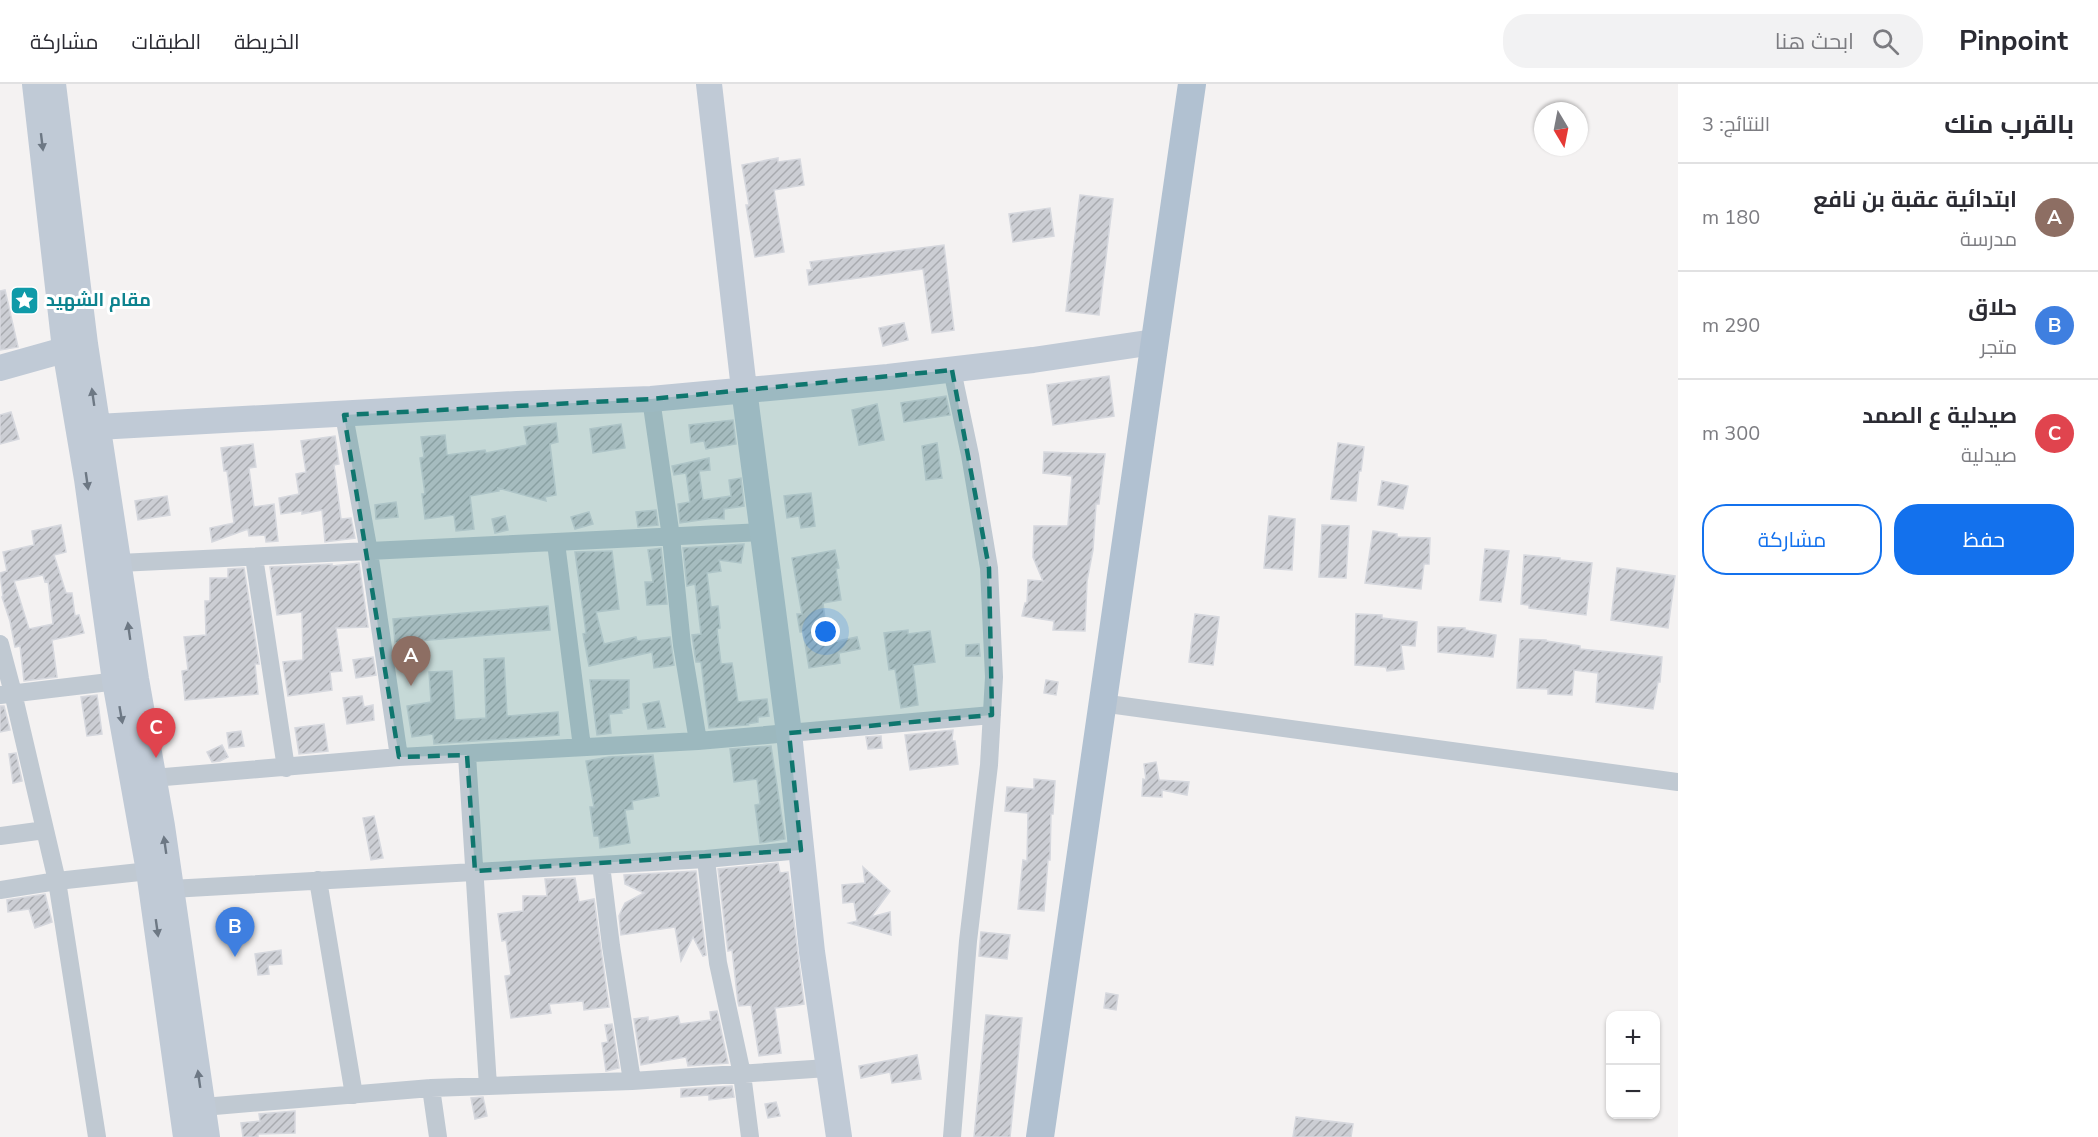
<!DOCTYPE html>
<html lang="ar">
<meta charset="utf-8">
<style>
:root{--surface:#fff;--page:#f2f2f3;--text:#2b2b33;--muted:#7c7c81;--line:#e1e1e2;--accent:#1371ed}
body{margin:0;font-family:"Nunito Sans",Cairo,sans-serif;background:var(--page);color:var(--text);direction:rtl}
.controls{position:absolute;right:18px;bottom:18px;display:grid;overflow:hidden;border-radius:12px;box-shadow:0 2px 4px #0004}
.controls button{width:54px;height:54px;display:grid;place-items:center;padding:0;border:0;border-bottom:2px solid var(--line);background:var(--surface);color:var(--text);font:30px sans-serif}
.compass{position:absolute;left:1534px;top:18px;width:54px;height:54px;border-radius:50%;background:var(--surface);box-shadow:0 2px 4px #0004;rotate:170deg}
.you{position:absolute;left:826px;top:548px;width:21px;height:21px;margin:-15px;border:4px solid #fff;border-radius:50%;background:#1a73e8;box-shadow:0 0 0 9px #1a73e833}
.badge{display:grid;place-items:center;width:39px;height:39px;border-radius:50%;background:var(--accent);color:#fff;font-size:20px;font-weight:700}
.pin{position:absolute;translate:-50% -50px;filter:drop-shadow(0 2px 3px #0008)}
.pin::after{content:'';position:absolute;top:32px;width:21px;height:18px;background:inherit;clip-path:polygon(0 0,100% 0,50% 100%)}
.list{margin:0;padding:0;list-style:none}
h2{display:flex;justify-content:space-between;align-items:center;height:78px;margin:0;padding:0 24px;font-size:26px}
h2 small{font-size:20px;font-weight:400;color:var(--muted)}
.list li{display:grid;grid-template-columns:39px 1fr auto;gap:18px;align-items:center;box-sizing:border-box;height:108px;padding:0 24px;border-top:2px solid var(--line)}
.list b{display:block;font-size:22px;white-space:nowrap}
.list p{margin:0;font-size:20px;white-space:nowrap;color:var(--muted)}
.list em{font-size:20px;font-style:normal;color:var(--muted)}
.actions{display:flex;gap:12px;padding:18px 24px}
.actions a{flex:1;padding:14px 0;border:2px solid var(--accent);border-radius:24px;text-align:center;font-size:21px;color:var(--accent)}
.actions .main{background:var(--accent);color:#fff}
.icon{flex:none;width:33px;height:33px;fill:none;stroke:currentColor;stroke-width:2;stroke-linecap:round;stroke-linejoin:round}
.map{position:relative;flex:none;width:1678px;height:1053px;overflow:hidden;direction:ltr}
header{display:flex;align-items:center;gap:36px;box-sizing:border-box;height:84px;padding:0 30px;background:var(--surface);border-bottom:2px solid var(--line)}
header strong{font-size:28px}
nav{display:flex;gap:33px;margin-inline-start:auto;font-size:21px}
.search{width:420px;height:54px;background:var(--page);display:flex;align-items:center;gap:15px;box-sizing:border-box;padding:0 21px;border-radius:24px;color:var(--muted);font-size:22px}
main{display:flex}
aside{flex:1;background:var(--surface)}
.map>svg:first-child{display:block}
.building{fill:url(#building-hatch);stroke:#d6d8de;stroke-width:1.5;fill-rule:evenodd}
.lines{fill:none;stroke-linecap:round;stroke-linejoin:round}
.street{stroke:#c0c9d2;stroke-width:18}
.secondary{stroke:#c0cad6;stroke-width:26}
.primary{stroke:#b1c1d1;stroke-width:28}
.oneway{fill:#6d7884}
.marked{fill:#0f766e;fill-opacity:0.2;stroke:#0f766e;stroke-width:4.5;stroke-dasharray:12 8;stroke-linejoin:round}
.labels{text-anchor:middle;stroke-width:6;stroke-linejoin:round;paint-order:stroke}
.culture-label{font-size:18px;font-weight:bold;fill:#0d838f;stroke:#fff;text-anchor:start}
</style>
<header>
<strong>Pinpoint</strong>
<div class="search"><svg class="icon" aria-label="search" viewBox="0 0 24 24"><circle cx="10" cy="10" r="6"/><path d="M15 15l6 6"/></svg>ابحث هنا</div>
<nav><a>الخريطة</a><a>الطبقات</a><a>مشاركة</a></nav>
</header>
<main>
<aside>
<h2>بالقرب منك<small>النتائج: 3</small></h2>
<ul class="list">
<li><span class="badge" style="background:#8d6e63">A</span><div><b>ابتدائية عقبة بن نافع</b><p>مدرسة</p></div><em>180 m</em></li>
<li><span class="badge" style="background:#3f7fe0">B</span><div><b>حلاق</b><p>متجر</p></div><em>290 m</em></li>
<li><span class="badge" style="background:#e0444e">C</span><div><b>صيدلية ع الصمد</b><p>صيدلية</p></div><em>300 m</em></li>
</ul>
<div class="actions"><a class="main">حفظ</a><a>مشاركة</a></div>
</aside>
<div class="map">
<svg width="1678" height="1053" viewBox="0 0 1678 1053">
<defs>
<pattern id="building-hatch" width="6" height="6" patternUnits="userSpaceOnUse" patternTransform="scale(1.5)"><rect width="6" height="6" fill="#ccced4"/><path d="M-1 1l2-2M0 6l6-6M5 7l2-2" fill="none" stroke="#a8aaaf"/></pattern>
</defs>
<rect width="100%" height="100%" fill="#f4f2f2"/>
<path class="building" d="M778 74V78L800 75 804 101 774 106 784 168 755 173 746 121H749L742 81Z
M1080 111 1113 115 1099 231 1066 227Z
M1050 124 1054 152 1013 158 1009 130Z
M944 161 954 246 932 249 923 185 809 201 807 186H812L810 178Z
M5 206 18 263 0 266V207Z
M904 239 908 256 883 262 879 244Z
M1109 292 1114 332 1053 341 1047 301Z
M946 312 950 331 904 338 901 319Z
M877 320 884 356 859 361 852 326Z
M11 328 19 355 0 360V331Z
M733 336 736 360 706 365 704 357 691 359 689 341Z
M556 339 558 358 550 360 556 411 545 413 546 417 498 404 499 407 470 412 474 445 456 447 454 431 425 435 422 410H425L420 374 424 373 421 353 445 351 447 371 485 366 486 369 527 361 524 343Z
M621 340 625 364 593 369 590 345Z
M335 352 339 380 334 381 341 435 351 434 355 454 325 458 322 426 302 430V427L281 430 279 414 299 410 296 390 306 388 301 357Z
M937 359 942 394 926 396 922 362Z
M1338 359 1364 363 1361 387H1359L1356 417 1331 415Z
M253 360 256 383 249 384 254 423 274 420 278 457 266 458 265 451 249 452 248 445 212 458 210 444 234 439 227 387H224L221 364Z
M1044 368 1105 370 1099 420H1096L1093 466 1087 497 1085 547 1053 546 1054 537 1022 532 1025 519H1027L1028 496 1043 497 1033 473 1034 442H1067L1068 441 1072 392 1043 389Z
M709 374 710 386 699 387 703 416 731 412 729 396 741 394 744 422 724 425V435L714 434 680 439 678 420 690 418 686 389 674 391 672 382Z
M1382 397 1408 402 1403 425 1378 421Z
M811 409 815 442 801 444 799 432 787 434 784 412Z
M167 412 170 431 138 436 135 417Z
M396 418 398 433 376 435 375 421Z
M656 426 658 441 638 443 636 428Z
M589 428 593 440 575 445 571 433Z
M505 432 508 446 495 449 492 435Z
M1269 432 1295 435 1292 486 1264 484Z
M61 441 66 468 54 471 66 509H72L75 532 79 531 84 549 52 556 57 593 24 597 20 562 15 563 10 537 2 513 3 512 0 489 7 487 3 468 34 461 32 447ZM43 491 45 498 48 497 53 540 29 545 14 497Z
M1322 441 1349 442 1346 494 1319 493Z
M1373 447 1397 450V453L1430 454 1429 480H1424L1421 505 1365 499Z
M744 460 741 479 719 476 721 487 707 489 711 523 718 522 720 544 717 545 721 580 732 579 738 618 767 615 769 632 758 633V638L747 640 748 641 709 644 701 578H696L692 551 701 550 695 500 687 502 683 464Z
M661 464 667 520 647 521 645 498H653L648 466Z
M1485 465 1509 467 1501 518 1480 516Z
M835 466 839 484 836 485 841 516 823 519 828 559 857 553 860 565 839 569 840 579 809 584 803 548H800L797 530H802L792 474Z
M612 467 619 525 596 528 604 560 636 553 637 557 670 553 674 581 654 584 652 568 589 582 583 550 586 549 575 468Z
M1524 471 1560 474V476L1592 479 1586 531 1529 524V521L1521 520Z
M359 479 368 543 336 544 342 587 330 588 332 606 288 612 283 578 303 576 302 528 277 531 270 483 332 480V482Z
M244 484 259 580H255L258 610 185 616 182 587 188 586 184 553 206 551 205 517H210V494H228V485Z
M1617 484 1675 492 1668 544 1611 536Z
M548 522 550 546 395 559 393 535Z
M1195 530 1219 533 1213 581 1189 578Z
M1356 530 1382 531V534L1417 538 1415 562 1401 561 1404 585 1387 587 1386 583 1355 581Z
M1438 543 1465 544V546L1496 551 1493 573 1438 568Z
M908 546V550L930 547 935 578 913 581 918 621 901 624 895 585 889 586 884 549Z
M1520 555 1546 556V557L1580 562V565L1662 573 1660 598H1658L1653 625 1596 618 1598 589 1574 586 1572 611 1548 610V605L1517 604Z
M979 560 980 572H966V561Z
M373 573 376 591 356 594 353 576Z
M504 574 507 632 558 628 559 651 434 660 433 650 412 653 407 622 431 618 429 588 452 587 455 636 486 634 484 575Z
M590 596H629V624L621 626 622 629 609 630 611 649 597 651Z
M1046 596 1058 598 1056 611 1044 609Z
M97 611 102 650 87 652 81 613Z
M362 612 364 623 373 621 374 636 347 640 343 614Z
M659 617 665 643 648 645 643 620Z
M0 622H4L10 646 0 648Z
M324 640 328 667 299 670 295 644Z
M953 646 952 657H955L958 680 910 686 905 651Z
M241 647 244 662 229 664 227 649Z
M881 652 882 664 868 665 866 653Z
M222 661 228 673 220 677 212 678 207 668Z
M771 662 785 755 760 759 755 721 760 720 757 695 734 698 730 665Z
M16 669 22 697 13 699 9 670Z
M653 671 659 712 632 717 633 725 625 726 630 759 600 764 599 752H594L590 723H594L586 677 609 673Z
M1156 678 1159 696 1189 698 1187 711 1162 706V713L1142 712 1143 695 1146 696 1144 680Z
M1034 695 1055 697 1053 730H1051L1050 776H1048L1044 827 1018 825 1023 776 1027 777 1028 729 1005 727 1007 703 1034 705Z
M374 732 383 774 371 776 363 734Z
M778 779 780 789 788 788 804 920 775 924 781 969 759 972 751 921 739 922 738 918 732 866 728 867 718 785Z
M863 783 890 807 871 833 890 828 891 851 849 839 857 837 854 818 843 819 842 801 865 799Z
M696 787 706 871 703 872 693 853 681 877 675 843 621 851 619 832 625 819 644 809 625 800 624 791Z
M575 794 579 818 594 815 609 923 584 926 583 917 549 920 551 929 511 934 505 892 511 891 506 856 502 857 498 830 523 827V812H547L545 795Z
M45 810 52 838 35 844 29 825 8 828 7 816Z
M981 848 1010 851 1007 875 979 872Z
M281 866 282 880 268 881 269 890 258 891 255 870Z
M1106 909 1118 911 1116 926 1104 924Z
M717 927 728 979 688 982 686 973 641 981 634 935 648 933V937L678 932 680 940 711 936 710 928Z
M986 931 1022 934 1010 1053H974Z
M612 940 619 984 606 987 602 959 608 958 605 941Z
M917 971 921 995 892 999 890 988 861 994 859 982Z
M732 1002 734 1013 709 1016V1011L681 1013V1005Z
M483 1013 487 1032 475 1035 471 1014Z
M776 1018 780 1032 768 1034 765 1020Z
M295 1027V1049L258 1050V1053H243L241 1039 260 1037 259 1030Z
M1296 1033 1353 1040 1351 1053H1293Z"/>
<g class="lines">
<path class="street" d="M952 286 970 371 989 484 994 593 989 681 968 857 952 1053
M651 315 671 453 682 561 698 657
M344 331 369 468 399 673
M556 459 582 663
M254 473 286 684
M119 479 763 448
M0 560 13 609 57 797 97 1053
M0 611 126 596
M1101 619 1678 698
M467 671 488 1002
M153 694 399 673 698 657 992 631
M0 752 45 746
M706 775 718 879 742 990 750 1053
M601 781 611 862 632 997
M318 796 354 1011
M171 805 706 775 801 766
M0 806 57 797 149 787
M431 1004 438 1053
M203 1023 431 1004 632 997 828 984"/>
<path class="secondary" d="M35 0 65 265 87 395 115 597 149 787 186 1053
M53 0 85 260 136 595 162 742 207 1053
M709 0 744 305 789 649 812 868 839 1053
M0 284 82 261
M79 344 517 320 651 315 888 293 1033 276 1154 258"/>
<path class="primary" d="M1040 1053 1192 0"/>
</g>
<defs><path id="oneway-solid" d="M-6-.8H1V-3.2L6.5 0L1 3.2V.8H-6Z" transform="scale(1.5)"/></defs>
<g class="oneway">
<use href="#oneway-solid" transform="translate(42 58) rotate(83)"/>
<use href="#oneway-solid" transform="translate(93 313) rotate(-98)"/>
<use href="#oneway-solid" transform="translate(87 397) rotate(82)"/>
<use href="#oneway-solid" transform="translate(129 547) rotate(-98)"/>
<use href="#oneway-solid" transform="translate(121 631) rotate(80)"/>
<use href="#oneway-solid" transform="translate(165 761) rotate(-98)"/>
<use href="#oneway-solid" transform="translate(157 844) rotate(82)"/>
<use href="#oneway-solid" transform="translate(199 995) rotate(-98)"/>
</g>
<path class="marked" d="M952 286 989 484 992 631 789 649 801 766 475 787 467 671 399 673 344 331 651 315Z"/>
<defs>
<symbol id="sight-square" viewBox="-11 -11 22 22"><rect x="-9" y="-9" width="18" height="18" rx="4" fill="#0f9aa8" stroke="#fff"/><path d="M0-6L1.8-2.2L6-1.7L2.9 1.2L3.7 5.4L0 3.3L-3.7 5.4L-2.9 1.2L-6-1.7L-1.8-2.2Z" fill="#fff"/></symbol>
</defs>
<g fill-rule="evenodd">
<use href="#sight-square" x="8" y="200" width="33" height="33"/>
</g>
<g class="labels">
<g class="culture-label">
<text x="46" y="222">مقام الشهيد</text>
</g>
</g>
</svg>
<div class="controls">
<button>+</button>
<button>−</button>
</div>
<svg class="compass" viewBox="-18 -18 36 36"><path d="M0-13l5 13h-10z" fill="#e53935"/><path d="M0 13l5-13h-10z" fill="#7c7c81"/></svg>
<div class="you"></div>
<div class="pin badge" style="left:411px;top:602px;background:#8d6e63">A</div>
<div class="pin badge" style="left:235px;top:873px;background:#3f7fe0">B</div>
<div class="pin badge" style="left:156px;top:674px;background:#e0444e">C</div>
</div>
</main>
